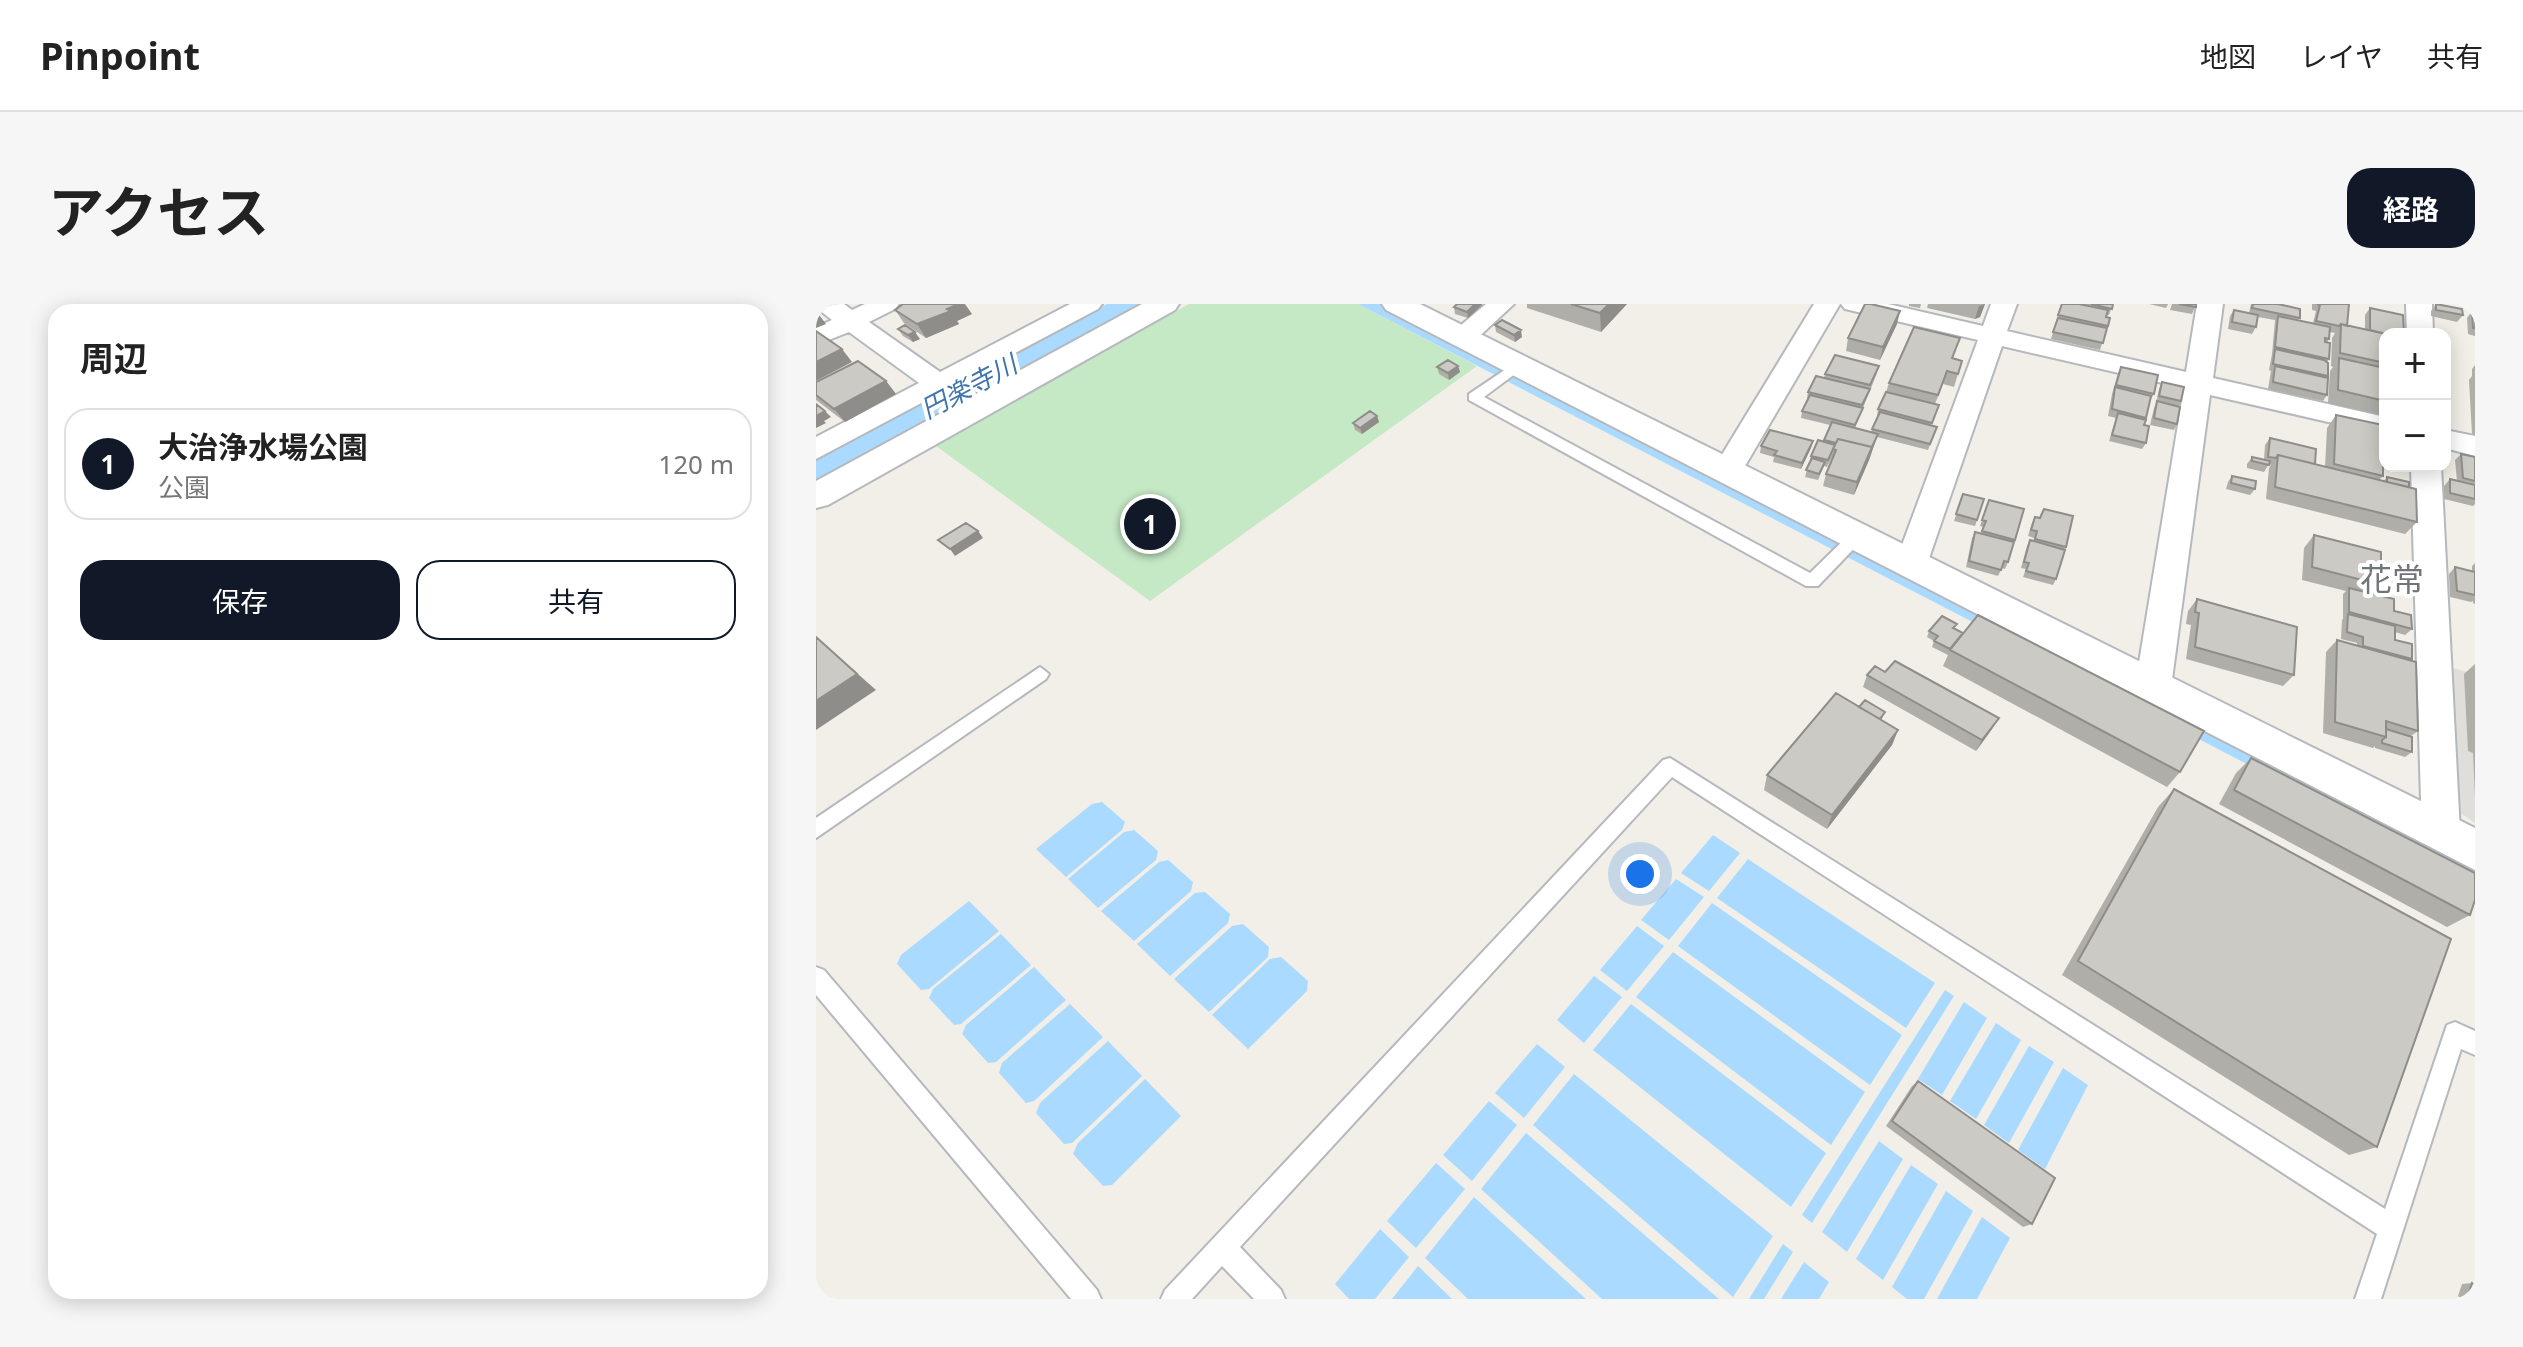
<!DOCTYPE html>
<html lang="ja">
<meta charset="utf-8">
<style>
:root{--surface:#fff;--page:#f6f6f6;--text:#222;--muted:#767676;--line:#e0e0e0;--accent:#111827}
body{margin:0;font-family:"Noto Sans","Noto Sans JP",sans-serif;background:var(--page);color:var(--text)}
.controls{position:absolute;right:24px;top:24px;display:grid;overflow:hidden;border-radius:16px;box-shadow:0 4px 20px #0003}
.controls button{width:72px;height:72px;display:grid;place-items:center;padding:0;border:0;border-bottom:2px solid var(--line);background:var(--surface);color:var(--text);font:40px sans-serif}
.you{position:absolute;left:824px;top:570px;width:28px;height:28px;margin:-20px;border:6px solid #fff;border-radius:50%;background:#1a73e8;box-shadow:0 0 0 12px #1a73e833}
.badge{display:grid;place-items:center;width:52px;height:52px;border-radius:50%;background:var(--accent);color:#fff;font-size:26px;font-weight:700}
.pin{position:absolute;translate:-50% -50%;border:4px solid #fff;box-shadow:0 2px 8px #0006}
.list{margin:0;padding:0;list-style:none}
h2{display:flex;justify-content:space-between;align-items:center;height:104px;margin:0;padding:0 32px;font-size:34px}
h2 small{font-size:26px;font-weight:400;color:var(--muted)}
.list li{display:grid;grid-template-columns:52px 1fr auto;gap:24px;align-items:center;box-sizing:border-box;height:112px;margin:0 16px 16px;padding:0 16px;border:2px solid var(--line);border-radius:24px}
.list b{display:block;font-size:30px;white-space:nowrap}
.list p{margin:0;font-size:26px;white-space:nowrap;color:var(--muted)}
.list em{font-size:26px;font-style:normal;color:var(--muted)}
.actions{display:flex;gap:16px;padding:24px 32px}
.actions a{flex:1;padding:18px 0;border:2px solid var(--accent);border-radius:24px;text-align:center;font-size:28px;color:var(--accent)}
.actions .main{background:var(--accent);color:#fff}
.map{position:relative;flex:none;width:1659px;height:995px;overflow:hidden;border-radius:24px}
header{display:flex;align-items:center;gap:48px;box-sizing:border-box;height:112px;padding:0 40px;background:var(--surface);border-bottom:2px solid var(--line)}
header strong{font-size:38px}
nav{display:flex;gap:44px;margin-inline-start:auto;font-size:28px}
.intro{display:flex;align-items:center;justify-content:space-between;box-sizing:border-box;height:192px;padding:0 48px}
h1{margin:0;font-size:56px}
.button{padding:20px 36px;border-radius:24px;background:var(--accent);color:#fff;font-size:28px;font-weight:700}
main{display:flex;gap:48px;padding:0 48px}
aside{flex:1;background:var(--surface);border-radius:24px;box-shadow:0 4px 20px #0003}
.map>svg:first-child{display:block}
.industrial{fill:#e0deda}
.green{fill:#c5e8c5}
.water{fill:#aadaff}
.lines{fill:none;stroke-linecap:round;stroke-linejoin:round}
.service-casing{stroke:#b5b8bc;stroke-width:4}
.minor-casing{stroke:#b5b8bc;stroke-width:4}
.tertiary-casing{stroke:#b5b8bc;stroke-width:4}
.service{fill:#fff;fill-rule:evenodd}
.minor{fill:#fff;fill-rule:evenodd}
.tertiary{fill:#fff;fill-rule:evenodd}
.wall{fill:#afaea9}
.shaded-wall{fill:#8f8d8a}
.building{fill:#cccac5;stroke:#8f8d8a;stroke-width:2}
.labels{text-anchor:middle;stroke-width:8;stroke-linejoin:round;paint-order:stroke}
.far-water-label{font-size:26px;font-style:italic;fill:#4174aa;stroke:#fff}
.quarter-label{font-size:32px;fill:#70757a;stroke:#fff}
</style>
<header>
<strong>Pinpoint</strong>
<nav><a>地図</a><a>レイヤ</a><a>共有</a></nav>
</header>
<div class="intro"><h1>アクセス</h1><a class="button">経路</a></div>
<main>
<aside>
<h2>周辺<small></small></h2>
<ul class="list">
<li><span class="badge">1</span><div><b>大治浄水場公園</b><p>公園</p></div><em>120 m</em></li>
</ul>
<div class="actions"><a class="main">保存</a><a>共有</a></div>
</aside>
<div class="map">
<svg width="1659" height="995" viewBox="0 0 1659 995">
<rect width="100%" height="100%" fill="#f1efe8"/>
<path class="industrial" d="M1633 363 1659 370V519L1640 506Z"/>
<path class="green" d="M373 0H542L661 62 334 297 120 142Z"/>
<path class="water" d="M291 0H329L0 180V156Z
M542 0H564L1659 561V578Z
M286 498 309 518 306 526 250 573 220 545 276 500Z
M318 526 342 547 340 556 282 604 252 575 308 528Z
M897 531 924 549 893 587 865 569Z
M932 555 1119 679 1090 724 901 594Z
M352 556 377 578 375 587 318 637 285 607 343 558Z
M860 575 888 593 853 636 825 616Z
M389 588 414 610 412 619 354 672 321 640 379 589Z
M153 597 183 627 113 685 105 686 81 660 85 651Z
M896 599 1086 731 1054 781 862 642Z
M427 620 453 643 452 653 393 708 358 675 416 622Z
M821 622 848 642 811 687 784 666Z
M185 630 215 661 145 720 138 721 113 694 117 685Z
M857 648 1049 788 1015 841 820 693Z
M465 653 492 677 491 687 432 745 396 711 454 655Z
M218 663 250 696 180 758 172 759 146 730 150 721Z
M778 672 806 693 768 739 741 716Z
M1129 686 1138 692 996 919 986 911Z
M1148 698 1171 714 1126 791 1102 775Z
M254 700 287 733 218 797 210 799 183 769 186 759Z
M815 700 1010 849 975 903 777 746Z
M1180 719 1205 736 1160 815 1134 797Z
M292 737 326 772 256 839 248 840 220 809 224 799Z
M721 740 749 763 708 814 679 789Z
M1213 742 1238 758 1193 839 1168 821Z
M1247 764 1272 781 1229 865 1202 846Z
M758 770 957 932 917 993 717 821Z
M329 775 365 812 296 881 287 882 257 850 262 839Z
M673 797 701 821 656 877 627 851Z
M710 829 903 995H786L665 885Z
M1063 837 1087 855 1031 948 1006 928Z
M620 859 649 885 600 944 571 917Z
M1095 861 1122 880 1067 976 1040 955Z
M1130 887 1157 907 1108 995H1091L1076 983Z
M658 893 770 995H652L609 954Z
M1166 913 1194 934 1161 995H1121Z
M564 925 593 953 559 995H533L519 980Z
M967 940 977 948 948 995H933Z
M988 958 1013 978 1003 995H965Z
M602 962 636 995H576Z"/>
<g class="lines">
<defs>
<path id="service" d="M702 57 707 58V64L668 93 994 269 1035 229H1047L1049 233 1002 282H990L653 96V90Z
M224 363 233 370 230 375 0 534V514Z
M854 454 1569 905 1631 721 1639 718 1659 727V751L1645 745 1565 995H1539L1561 930 856 473 424 943 465 986 469 995H438L406 962 376 995H345L349 986 847 456Z
M0 663 8 666 281 986 285 995H255L0 691Z"/>
<path id="minor" d="M0 0H28L36 6 49 0H83L79 5 53 18 124 68 254 0H286L282 5 0 155V133L103 79 33 28 0 41V23L16 16 2 5Z
M670 0H698L656 39H638L634 33 638 27Z
M998 0H1024L922 174 911 177 900 174 896 167Z
M1025 0H1072L1167 22 1175 0H1201L1191 27 1370 68 1381 0H1407L1397 74 1569 113V131L1394 91 1355 383 1349 393 1337 397 1325 393 1319 383 1368 84 1186 42 1111 260 1106 268 1095 272 1084 268 1079 260 1162 36 1029 5Z
M1590 0H1616L1617 30H1591Z
M1629 126 1659 132V152L1629 144Z
M1595 162H1625L1644 529 1639 541 1625 546 1611 541 1606 529Z"/>
<path id="tertiary" d="M326 0H363L359 6 12 201 0 204V177Z
M566 0H604L1659 524V566L570 6Z"/>
</defs>
<use href="#service" class="service-casing"/>
<use href="#minor" class="minor-casing"/>
<use href="#tertiary" class="tertiary-casing"/>
<use href="#service" class="service"/>
<use href="#minor" class="minor"/>
<use href="#tertiary" class="tertiary"/>
</g>
<path class="wall" d="M641 0H666V1L652 14 639 10 638 3Z
M711 0H811L785 28 711 4Z
M1093 0H1105L1104 4 1093 2Z
M1112 0H1169L1164 13 1159 15 1111 4Z
M1245 0H1297L1293 11H1290V13L1294 14 1284 46 1235 35Z
M1333 0H1352L1350 4Z
M1356 0H1380L1376 10 1354 6Z
M1435 0H1462L1484 14 1482 16 1497 19 1500 7 1496 6V0H1533L1531 22 1549 25V11L1554 4 1569 30V112L1512 99 1514 67 1517 63 1515 62 1516 34 1519 29 1514 28 1513 35 1511 39 1513 55 1511 58V91L1507 97 1452 85 1455 67 1453 66 1456 50 1459 16 1442 13 1440 23 1436 30 1412 25 1414 12 1418 6 1433 9Z
M1620 0 1647 11 1641 18 1615 12V7Z
M79 6 156 10 141 17 143 20 110 34 88 19Z
M1656 7 1659 8V32L1652 30 1651 14Z
M1081 20 1064 56 1030 47 1032 34Z
M679 21 706 33 699 38 680 28Z
M82 25 104 35 97 38 87 32Z
M1140 47 1137 54 1146 57 1138 83 1127 80 1119 100 1115 121 1121 123 1112 146 1061 133 1053 156 1038 191 1007 182 1010 170 1016 153 1011 163 1008 162 1002 176 989 173 995 152 1007 138 1014 121 985 114 986 107 993 95 991 94 992 88 1008 74 1009 70 1061 69 1039 124 1055 128 1062 112H1061L1062 105 1070 88 1073 79Z
M1659 61V131L1656 130 1653 76 1656 72V65Z
M642 62 644 68 633 76 623 70 621 63Z
M1305 63 1338 90 1334 97 1329 115 1328 121 1330 139 1326 145 1293 137 1300 114 1292 112 1296 90 1302 69Z
M70 77 80 90 29 118 0 96V78Z
M1346 78 1365 97 1363 102 1361 120 1358 126 1334 121 1338 104 1340 99 1343 85Z
M1520 111 1567 137 1569 134V162L1567 161V172L1563 176 1568 177 1571 173 1593 183 1601 218 1589 230 1450 195 1453 164 1455 161 1453 160 1448 168 1431 164V160L1436 153 1448 156 1449 141 1454 134 1499 160 1509 163 1511 124Z
M561 112 563 118 546 130 539 126 537 119Z
M997 137 995 144 985 165 957 158 958 153 944 149 945 142Z
M1645 150 1659 153V200L1657 202 1628 195V182L1634 175 1641 177 1639 156Z
M1571 162H1596L1592 167Z
M1416 172 1439 185 1434 191 1410 185 1412 178Z
M1147 190 1168 195 1159 222 1138 217Z
M1173 196 1208 205 1192 258 1189 265 1186 264 1182 272 1150 263 1156 234 1159 228 1165 229 1167 223 1164 222Z
M1228 205 1250 243 1240 275 1237 281 1207 273 1210 265 1205 264 1211 242 1214 236 1217 237 1218 234 1212 232 1216 219 1219 213 1224 214Z
M1498 231 1565 281 1556 290 1578 307 1596 325 1589 331 1579 328V336L1596 355 1595 356 1602 427 1595 432 1596 448 1589 453 1559 444V442L1557 444 1507 429 1510 348 1521 336 1541 341V339L1525 335 1526 316 1527 315V290L1530 287 1486 276 1488 244Z
M1659 259V300L1657 299V297L1655 298 1634 293 1633 270 1639 263 1656 267V262Z
M1381 295 1478 371 1467 382 1370 355 1375 321 1370 320 1372 307Z
M1139 324 1364 468 1351 483 1127 362 1132 351 1116 343 1118 337 1111 333 1113 327Z
M1659 360V493L1657 449 1652 447 1648 370Z
M1069 368 1183 414 1176 425 1160 447 1047 383 1051 371Z
M1043 403 1067 413 1065 416 1082 426 1076 441 1011 525 948 486 951 471Z
M1435 454 1654 611 1631 623 1403 500 1420 469Z
M1358 485 1561 843 1533 851 1246 671 1342 503Z
M1102 777 1216 920 1207 923 1070 822 1096 782Z
M1656 979 1659 995H1646L1642 992 1646 980Z"/>
<path class="shaded-wall" d="M142 0H149L156 10 141 17 143 20 110 34 101 20Z
M659 0H666V1L652 14 651 8Z
M793 0H811L785 28 784 9Z
M1169 0 1164 13 1159 15 1163 2Z
M0 7 10 20 0 24Z
M1084 7 1081 20 1064 56 1067 43Z
M705 26 706 33 699 38 698 31Z
M99 28 104 35 97 38 92 31Z
M26 45 36 58 0 77V58Z
M642 62 644 68 633 76 632 69Z
M70 77 80 90 29 118 18 105Z
M9 107 15 113 8 117 10 119 0 124V114L2 111Z
M561 112 563 118 546 130 544 124Z
M1062 130 1053 156 1038 191 1041 178Z
M997 137 995 144 985 165 986 159Z
M162 227 167 234 139 252 134 245Z
M0 333 60 386 0 426Z
M1183 414 1176 425 1160 447 1166 436Z
M1082 426 1076 441 1011 525 1016 511Z"/>
<path class="building" d="M87 0H142L131 5 135 7 101 20 79 6Z
M641 0H659L651 8 638 3Z
M755 0H793L784 9Z
M1049 0H1055L1084 7 1067 43 1032 34Z
M1246 0H1263L1292 6 1290 13 1294 14 1292 22 1242 11Z
M1275 0H1297L1296 5Z
M1363 0H1380V3Z
M1437 0H1462L1484 5V14L1436 4Z
M1501 0H1533L1531 22 1525 20 1523 22 1500 17 1504 1Z
M1620 0 1646 5 1647 11 1620 6Z
M1554 4 1587 11 1588 30H1570L1554 26Z
M1418 6 1442 11 1440 23 1416 18Z
M1656 7 1659 8V24H1657Z
M1462 12 1514 23 1513 35 1509 34V38L1514 39 1513 55 1459 43Z
M1242 14 1291 24 1287 39 1237 28Z
M686 16 705 26 698 31 679 21Z
M1525 20 1570 30H1569V59L1524 49Z
M89 21 99 28 92 31 82 25Z
M1098 23 1144 34 1136 54 1146 57 1142 70 1131 67 1122 91 1073 79Z
M0 27 26 45 0 58Z
M1459 45 1508 56 1512 59V72L1457 60Z
M1019 51 1063 62 1054 81 1009 70Z
M1523 54 1569 64V97L1522 86Z
M632 56 642 62 632 69 621 63Z
M42 57 70 77 18 105 0 91V78Z
M1459 62 1512 74 1511 91 1457 78Z
M1305 63 1342 71 1338 90 1300 81Z
M1000 72 1054 85 1046 101 992 88Z
M1346 78 1368 83 1365 97 1343 92Z
M1299 83 1335 92 1330 114 1296 105Z
M1070 88 1123 101 1116 119 1062 105Z
M994 91 1047 104 1039 121 986 107Z
M1341 97 1364 103 1361 120 1338 114Z
M0 100 9 107 2 111 4 112 0 114Z
M554 107 561 112 544 124 537 119Z
M1064 108 1121 123 1114 140 1056 125Z
M1302 109 1330 116 1328 121 1333 122 1330 139 1296 131Z
M1520 111 1567 121V172L1518 160Z
M1016 118 1062 130 1056 143 1022 135 1020 139 1008 136Z
M954 126 997 137 986 159 958 151 961 147 945 142Z
M1454 134 1500 145 1499 160 1462 151 1460 154 1452 153Z
M1022 135 1056 143 1041 178 1010 170 1020 146 1017 145Z
M1002 136 1019 141 1012 156 995 152Z
M1645 150 1659 153V177L1647 174Z
M1462 151 1600 185 1601 218 1459 183Z
M1436 153 1454 157 1453 161 1436 157Z
M996 154 1009 158 1003 170 990 166Z
M1416 172 1440 177 1439 185 1415 179Z
M1571 173 1593 178V183L1571 178Z
M1634 175 1659 181V195L1634 189Z
M1147 190 1168 195 1161 216 1140 210Z
M1173 196 1208 205 1199 236 1166 227 1170 217 1166 216Z
M1228 205 1257 212 1250 243 1219 235 1221 227 1215 226 1219 213 1224 214Z
M150 219 162 227 134 245 122 236Z
M1159 228 1198 238 1192 258 1188 257 1185 266 1153 257Z
M1498 231 1565 248V281L1496 263Z
M1214 236 1249 246 1240 275 1210 267 1213 259 1208 258Z
M1639 263 1659 268V291L1641 287Z
M1533 284 1578 295V307L1595 311 1596 325 1533 308Z
M1381 295 1481 323 1478 371 1379 343 1383 309 1379 308Z
M1532 310 1579 322V336L1596 340V355L1547 342V333L1531 328Z
M1162 311 1388 427 1364 468 1134 346Z
M1126 312 1141 320 1137 324 1147 329 1134 345 1118 337 1122 332 1113 327Z
M0 333 41 370 0 397Z
M1521 336 1600 358 1602 427 1570 417V433L1519 418Z
M1079 357 1183 414 1166 436 1051 371 1059 362 1069 368Z
M1020 389 1082 426 1016 511 951 471Z
M1049 396 1069 408 1064 415 1043 403Z
M1570 425 1596 433V448L1566 439V436L1570 433Z
M1435 454 1659 569V596L1654 611 1418 486Z
M1358 485 1635 635 1561 843 1262 657Z
M1102 777 1239 874 1216 920 1076 817Z
M1656 979 1659 981V995L1652 992Z"/>
<g class="labels">
<g class="far-water-label">
<text transform="translate(153 83) rotate(-28)" y="9">円楽寺川</text>
</g>
<g class="quarter-label">
<text x="1576" y="287">花常</text>
</g>
</g>
</svg>
<div class="controls">
<button>+</button>
<button>−</button>
</div>
<div class="you"></div>
<div class="pin badge" style="left:334px;top:220px">1</div>
</div>
</main>
